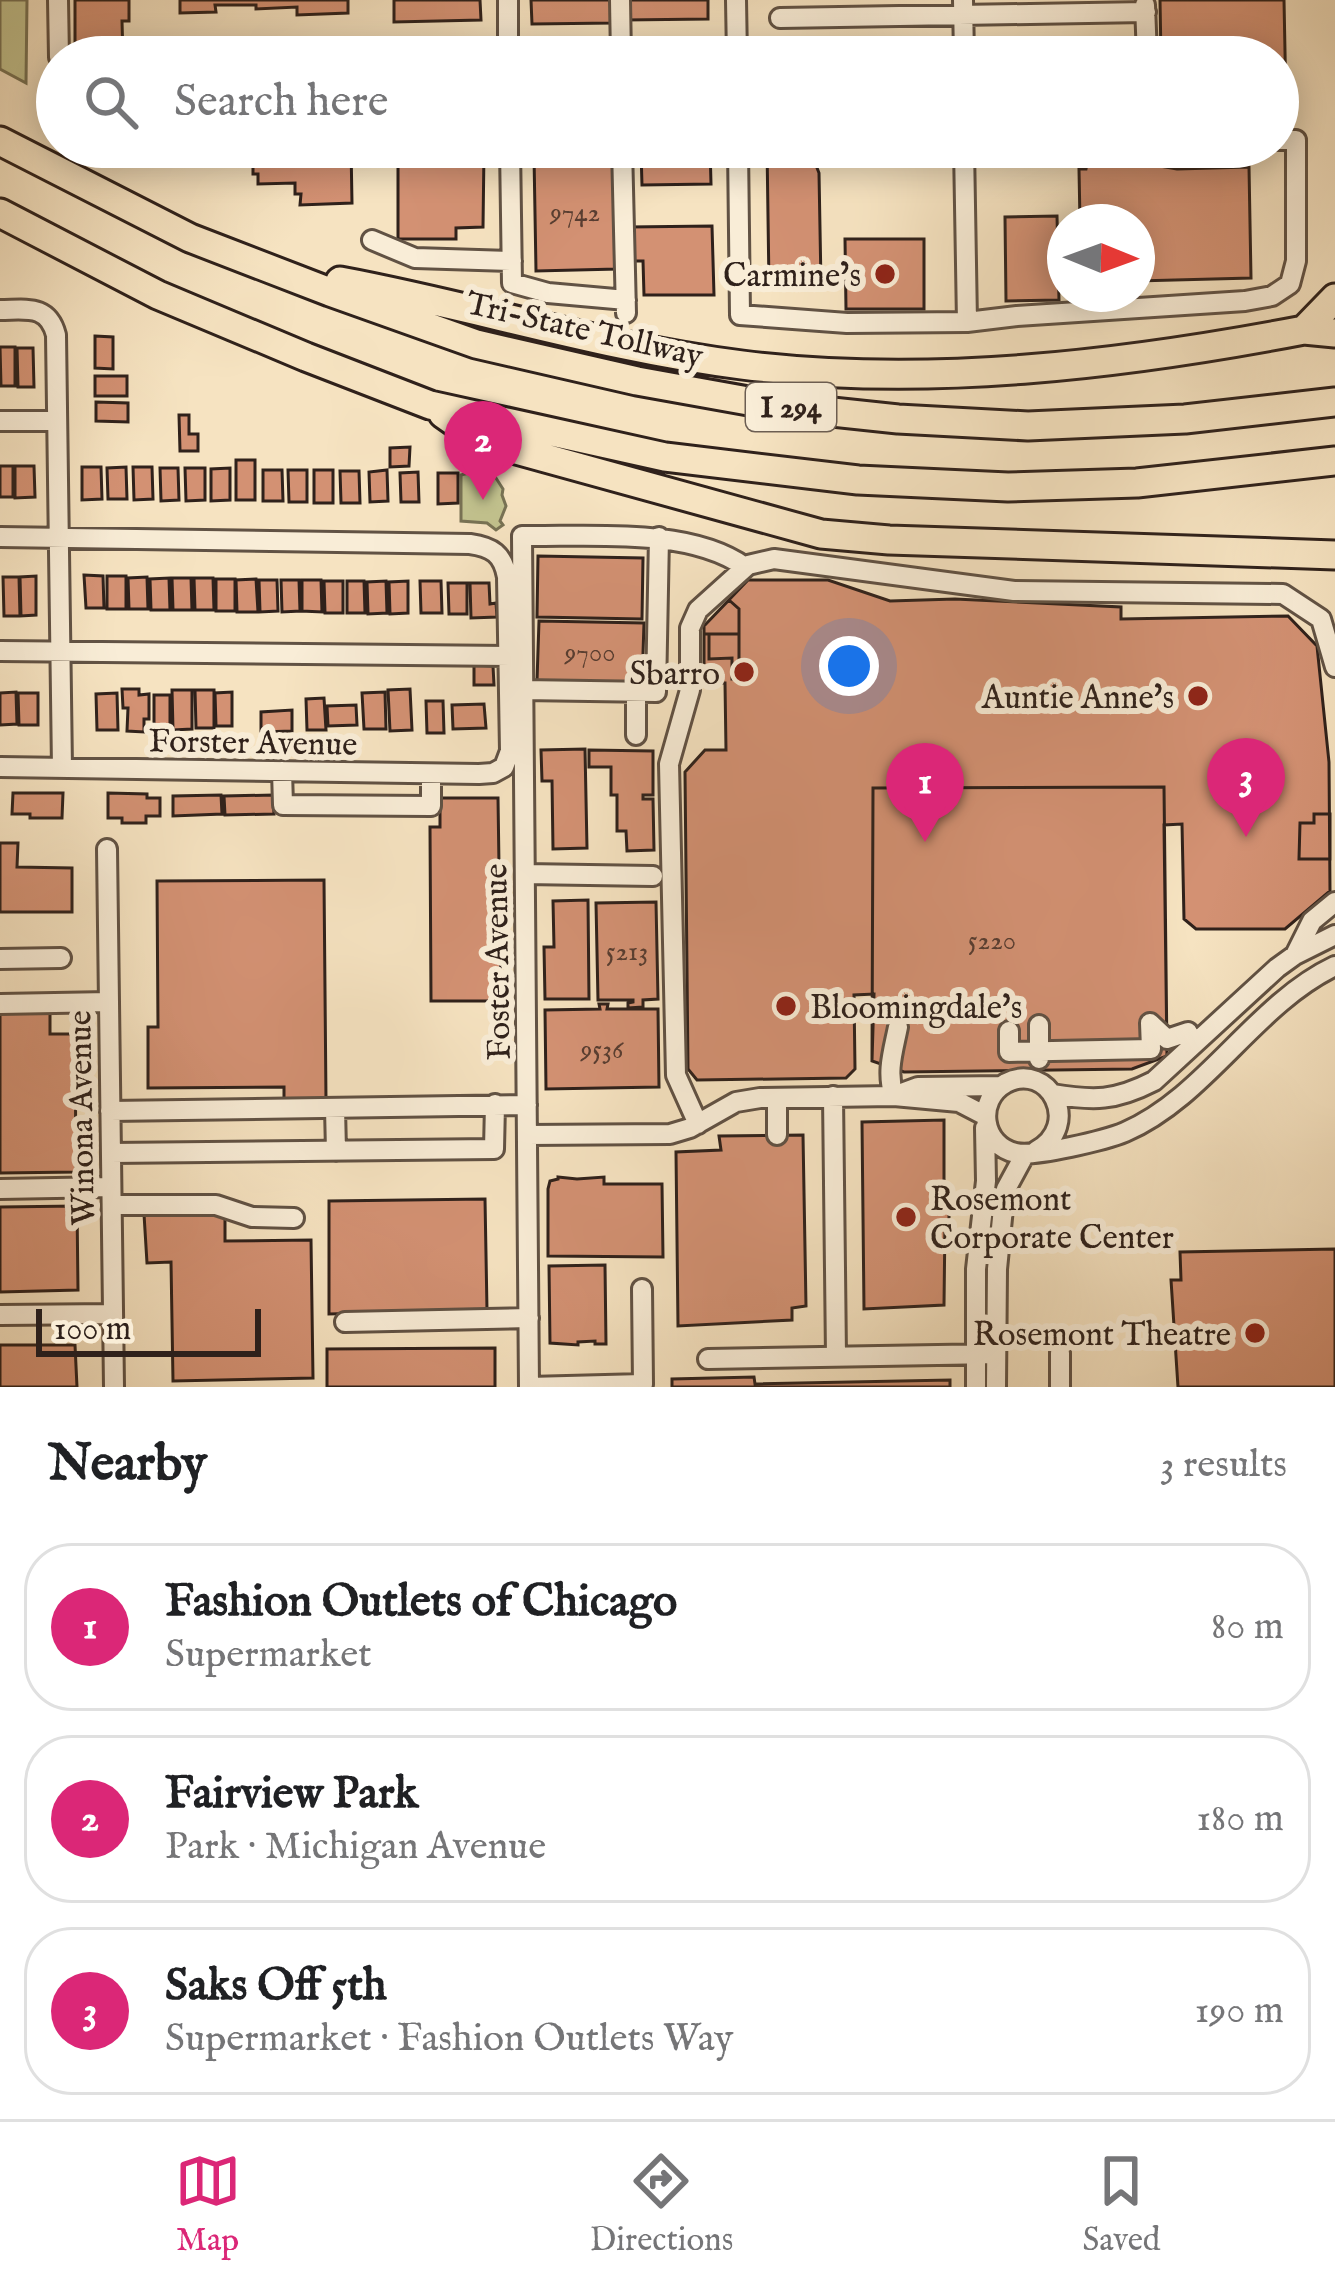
<!DOCTYPE html>
<meta charset="utf-8">
<style>
:root{--surface:#fff;--page:#f6f6f6;--text:#202124;--muted:#757577;--line:#e0e0e0;--accent:#db2777}
body{margin:0;font-family:"IM FELL English",serif;background:var(--page);color:var(--text)}
.compass{position:absolute;left:1047px;top:204px;width:108px;height:108px;border-radius:50%;background:var(--surface);box-shadow:0 6px 30px #0003;rotate:91deg}
.scale{position:absolute;left:36px;bottom:30px;width:225px;box-sizing:border-box;padding-left:12px;border:6px solid #2f211b;border-top:0;font-size:33px;line-height:42px;white-space:nowrap;color:#2f211b;-webkit-text-stroke:9px #f9edd7;paint-order:stroke}
.you{position:absolute;left:849px;top:666px;width:42px;height:42px;margin:-30px;border:9px solid #fff;border-radius:50%;background:#1a73e8;box-shadow:0 0 0 18px #1a73e833}
.badge{display:grid;place-items:center;width:78px;height:78px;border-radius:50%;background:var(--accent);color:#fff;font-size:39px;font-weight:700}
.pin{position:absolute;translate:-50% -99px;filter:drop-shadow(0 3px 6px #0008)}
.pin::after{content:'';position:absolute;top:63px;width:42px;height:36px;background:inherit;clip-path:polygon(0 0,100% 0,50% 100%)}
.list{margin:0;padding:0;list-style:none}
h2{display:flex;justify-content:space-between;align-items:center;height:156px;margin:0;padding:0 48px;font-size:51px}
h2 small{font-size:39px;font-weight:400;color:var(--muted)}
.list li{display:grid;grid-template-columns:78px 1fr auto;gap:36px;align-items:center;box-sizing:border-box;height:168px;margin:0 24px 24px;padding:0 24px;border:3px solid var(--line);border-radius:48px}
.list b{display:block;font-size:45px;white-space:nowrap}
.list p{margin:0;font-size:39px;white-space:nowrap;color:var(--muted)}
.list em{font-size:39px;font-style:normal;color:var(--muted)}
.icon{flex:none;width:66px;height:66px;fill:none;stroke:currentColor;stroke-width:2;stroke-linecap:round;stroke-linejoin:round}
.map{position:relative;flex:none;width:1335px;height:1387px;overflow:hidden}
.search{position:absolute;background:var(--surface);box-shadow:0 6px 30px #0003;left:36px;right:36px;top:36px;height:132px;display:flex;align-items:center;gap:30px;box-sizing:border-box;padding:0 42px;border-radius:66px;color:var(--muted);font-size:45px}
.sheet{height:732px;background:var(--surface)}
nav{display:flex;justify-content:space-around;align-items:center;box-sizing:border-box;height:168px;border-top:3px solid var(--line);background:var(--surface);font-size:33px;color:var(--muted)}
nav a{display:grid;justify-items:center;gap:6px}
nav .on{color:var(--accent)}
.map>svg:first-child{display:block}
.green{fill:#c2c28e;stroke:#787254;stroke-width:3}
.building{fill:#d39173;stroke:#2f211b;stroke-width:3}
.lines{fill:none;stroke-linecap:round;stroke-linejoin:round}
.minor-casing{stroke:#615244;stroke-width:24}
.highway-casing{stroke:#2f211b;stroke-width:33}
.minor{stroke:#f9edd7;stroke-width:18}
.highway{stroke:#f6e3c1;stroke-width:27}
.poi-dot{fill:#8f2418;stroke:#f9edd7;stroke-width:4.5}
.labels{text-anchor:middle;stroke-width:12;stroke-linejoin:round;paint-order:stroke}
.number-label{font-size:27px;fill:#583d31}
.shield{fill:#f9edd7;stroke:#6c5e53;stroke-width:3}
.shield-label{font-size:30px;font-weight:bold;fill:#2f211b}
.poi-label{font-size:33px;fill:#2f211b;stroke:#f9edd7;text-anchor:end}
.street-label{font-size:33px;fill:#2f211b;stroke:#f9edd7}
</style>
<div class="map">
<svg width="1335" height="1387" viewBox="0 0 1335 1387">
<rect width="100%" height="100%" fill="#f6e3c1"/>
<filter id="stains"><feTurbulence type="fractalNoise" baseFrequency=".00167" numOctaves="4"/><feColorMatrix values="0 0 0 0 .2 0 0 0 0 .09 0 0 0 0 .02 0 0 0 .5 -.17"/></filter>
<radialGradient id="worn" r=".72"><stop offset=".6" stop-color="#630" stop-opacity="0"/><stop offset="1" stop-color="#630" stop-opacity=".3"/></radialGradient>
<path class="green" d="M0 0H27L26 83 0 69Z
M480 470 494 475 503 489 502 495 506 506 500 521 503 525 496 530 487 523 461 521V475Z"/>
<path class="building" d="M75 0H129V21H122L123 57H87V46H75Z
M180 0H348V13L297 15V7L256 9V5H215L216 12 180 13Z
M394 0H480L481 20 394 22Z
M531 0H613V23L532 24Z
M625 0H708V19L625 20Z
M1160 0H1284L1286 103H1278V57H1161Z
M765 48H805V57H765Z
M183 147H351L352 203 300 205 301 194H295V183L258 184V174H253V163L238 164V150L183 151Z
M627 147H710L711 184 642 185 641 151 627 152Z
M767 147H809L819 173 821 284 769 285Z
M484 151 483 227 456 228V239H398V152Z
M615 154 617 269 536 271 534 156Z
M1089 154 1177 169 1249 167 1251 278 1137 281V222H1080L1079 169H1086Z
M1057 216 1059 300 1006 301 1005 217Z
M712 226 714 295H644L643 261H629V227Z
M845 239H924V309H846Z
M95 336 113 337V369L95 368Z
M0 347H15V386H1Z
M17 348H33L34 387H18Z
M95 376H127V396H95Z
M96 402 128 403V422L96 421Z
M179 415H189V434H198V451H180Z
M410 447 409 466 390 467V448Z
M236 460H255V500H236Z
M0 466H13V497H0Z
M15 466H34L35 497 15 498Z
M82 467H101L102 499 82 500Z
M126 467 127 499H108L107 468Z
M133 467H152L153 499 134 500Z
M160 468H178L179 500 161 501Z
M185 468H205V500L186 501Z
M230 468V500L211 501V469Z
M263 470H282L283 501H263Z
M288 470H307V502H289Z
M314 470H333V503H314Z
M387 470 388 501 370 502 369 472Z
M340 471H359L360 503H341Z
M418 472 419 502H401L400 473Z
M438 473H458V503L438 504Z
M538 556 643 558 642 619 537 617Z
M84 575 103 576 104 608H86Z
M36 576V615L21 616 20 577Z
M107 576H126V609H107Z
M3 577H19L20 616H4Z
M147 577 148 609H129L128 578Z
M169 578 170 610H151L150 579Z
M172 578H191L192 610H173Z
M194 578H213L214 610H195Z
M216 579H235V611H216Z
M256 579 258 612H237L236 580Z
M259 580H277L278 611 260 612Z
M281 580H299L300 611 282 612Z
M302 580H321L322 612 302 611Z
M748 580H828L890 601 955 599 1121 607V619L1288 616 1317 646 1329 762 1330 891 1285 929H1196L1184 919 1182 824 1164 825 1167 1056 1132 1069 904 1072 872 1061 874 994 854 995 855 1069 846 1078 697 1080 688 1069 685 772 705 750H726L725 683H704V626Z
M324 581H343V613H325Z
M347 581H364L365 613H347Z
M386 581 387 613 368 614 367 582Z
M408 581V613L390 614 389 582Z
M420 581H441L442 613H421Z
M448 583H467V614H449Z
M470 583H489L490 604 496 603 497 617 471 618Z
M729 600 739 609V634H704V626Z
M539 621 644 623 642 684 537 681Z
M709 634H739V679H732V658L709 659Z
M474 665 493 666 494 685H474Z
M122 689H139V695L149 694V719H144V732L127 731 128 708H123Z
M410 689 412 730 390 731 388 690Z
M172 690H192V729L173 730Z
M195 690H214V728H196Z
M16 692 17 724 0 725V693Z
M232 692V726H216L215 693Z
M385 692 386 729H364L362 693Z
M18 693H38V725H19Z
M117 693 118 730H97L96 694Z
M154 695H170V734H154Z
M324 698 326 730H307L306 699Z
M426 701H443L444 733H427Z
M484 704 486 728 453 729 452 705Z
M356 705 357 725 328 726 327 706Z
M292 710V731L261 732V712Z
M585 749 587 848 553 849 552 781H542L541 750Z
M589 750 653 751V795H643V799H653L654 850 627 851 626 831H617V795H611V767H589Z
M1164 787 1167 1056 1132 1069 904 1072 872 1061 873 788Z
M13 793H63L62 818H30V814H12Z
M108 793 147 794V798H160V816H146V823H122V818H108Z
M221 795 222 814 173 816V796Z
M273 795 274 814 225 815 224 796Z
M440 798H498L501 1001H431L430 827H440Z
M1314 814H1330V859H1299L1300 823H1314Z
M0 843H18L17 867 72 868V912H0Z
M324 880 326 1101H284V1087L148 1088V1027H158L157 881Z
M588 900 589 999H545L544 947H554L553 901Z
M656 902 658 999 643 1000V1007L628 1008V1003L633 1002V1000H598L596 903Z
M599 1004H608L607 1009H658L659 1087 546 1089 545 1010 600 1009Z
M50 1012V1034H75L76 1172 0 1173V1013Z
M944 1120V1191L949 1190V1222H945L944 1305 864 1309 862 1122Z
M803 1135 806 1306 792 1308V1320L678 1326 676 1152 721 1150 719 1136Z
M558 1177 577 1179 604 1177V1184H662L663 1257 548 1256V1189L550 1181 558 1179Z
M485 1199 487 1310 329 1314V1201Z
M77 1206 78 1290 0 1292V1207Z
M144 1214H225V1241L311 1240 313 1378 173 1381 171 1262 147 1263Z
M1335 1249V1387H1178L1171 1280H1181L1180 1252Z
M605 1265 606 1344H595V1341L578 1342V1345L550 1343 549 1266Z
M0 1345H75L77 1387H0Z
M495 1348V1387H327V1349Z
M754 1377 755 1384 950 1380V1387H672V1379Z"/>
<g class="lines">
<defs>
<path id="minor" d="M58 0 59 57
M508 0V57
M620 0 621 57
M736 0 737 57
M963 0 964 57
M1145 5 1147 57
M780 18 1146 12
M510 147 512 283 548 293 626 300
M622 147 626 313
M738 147 740 315 847 323 967 322 1017 316 1245 301 1272 296 1290 284 1296 261V140H1278
M964 147 967 322
M372 240 415 258 512 261
M0 310C26 310 48 304 56 335L62 768
M0 421H56
M0 537 470 544C492 547 503 554 507 577L510 751 504 767 493 773 479 774 0 767
M0 651 509 656
M523 690 656 692 659 537
M636 735V692
M282 771 283 805 431 806V774
M107 849 114 1387
M525 874 653 876
M1295 955 1312 921 1335 902
M0 959 61 958
M0 1004 109 1002
M1150 1023 1167 1039 1188 1032
M1039 1025V1059
M1009 1031V1052L1151 1049 1150 1023
M899 1094 918 1087 1001 1086
M1052 1094C1094 1101 1115 1101 1154 1081L1277 968 1295 955 1335 935
M833 1096 836 1356
M894 1096C886 1072 893 1052 898 1027
M335 1108 336 1151
M110 1111 527 1105
M698 1124 676 1075 669 764 690 690V628L698 610 748 565 774 559 1014 591 1283 594 1321 619 1335 667
M527 1135 670 1134 690 1128 736 1102 760 1098 894 1096 959 1102 986 1116
M777 1135V1098
M1036 1151C1083 1125 1049 1061 1006 1083 975 1100 982 1146 1016 1153 1035 1157 1106 1140 1125 1132 1206 1097 1255 1004 1335 966
M111 1153 494 1149 495 1104
M0 1189 111 1187
M112 1205H216L252 1217 294 1218
M0 1315 113 1314
M345 1322 529 1318
M1060 1353V1387
M708 1359 996 1354
M529 1387 522 536C589 537 689 527 745 567
M529 1387 643 1384 642 1289
M976 1387V1269L986 1181 985 1128
M996 1387 997 1269 1003 1208 1006 1189 1025 1154"/>
<path id="highway" d="M0 141 190 238 330 292 476 344 637 381 776 406 898 419 1028 426 1185 419 1335 402
M0 213 158 295 306 357 430 405 665 457 858 480 1008 487 1137 483 1335 461
M340 281C475 306 605 348 742 365 927 388 1121 365 1304 330L1335 333
M1304 330 1335 298
M443 414 480 440 821 534 889 540 1335 555"/>
</defs>
<use href="#minor" class="minor-casing"/>
<use href="#highway" class="highway-casing"/>
<use href="#minor" class="minor"/>
<use href="#highway" class="highway"/>
</g>
<g class="poi-dot">
<circle cx="885" cy="274" r="12"/>
<circle cx="744" cy="672" r="12"/>
<circle cx="1198" cy="696" r="12"/>
<circle cx="786" cy="1006" r="12"/>
<circle cx="906" cy="1217" r="12"/>
<circle cx="1255" cy="1333" r="12"/>
</g>
<g class="labels">
<g class="number-label">
<text x="575" y="221">9742</text>
<text x="590" y="661">9700</text>
<text x="992" y="949">5220</text>
<text x="627" y="960">5213</text>
<text x="602" y="1058">9536</text>
</g>
<rect class="shield" x="746" y="383" width="90" height="48" rx="9"/>
<g class="shield-label">
<text x="791" y="417">I 294</text>
</g>
<g class="poi-label">
<text x="861" y="286">Carmine’s</text>
<text x="720" y="684">Sbarro</text>
<text x="1174" y="708">Auntie Anne's</text>
<text x="810" y="1018" text-anchor="start">Bloomingdale's</text>
<text x="930" y="1210" text-anchor="start">Rosemont<tspan x="930" dy="38">Corporate Center</tspan></text>
<text x="1231" y="1345">Rosemont Theatre</text>
</g>
<g class="street-label">
<text transform="translate(585 328) rotate(13)" y="12">Tri-State Tollway</text>
<text transform="translate(253 741) rotate(1)" y="12">Forster Avenue</text>
<text transform="translate(496 962) rotate(-91)" y="12">Foster Avenue</text>
<text transform="translate(80 1118) rotate(-91)" y="12">Winona Avenue</text>
</g>
</g>
<rect width="100%" height="100%" filter="url(#stains)"/>
<rect width="100%" height="100%" fill="url(#worn)"/>
</svg>
<svg class="compass" viewBox="-18 -18 36 36"><path d="M0-13l5 13h-10z" fill="#e53935"/><path d="M0 13l5-13h-10z" fill="#757577"/></svg>
<div class="scale">100 m</div>
<div class="you"></div>
<div class="pin badge" style="left:925px;top:842px">1</div>
<div class="pin badge" style="left:483px;top:500px">2</div>
<div class="pin badge" style="left:1246px;top:837px">3</div>
<div class="search"><svg class="icon" aria-label="search" viewBox="0 0 24 24"><circle cx="10" cy="10" r="6"/><path d="M15 15l6 6"/></svg>Search here</div>
</div>
<section class="sheet">
<h2>Nearby<small>3 results</small></h2>
<ul class="list">
<li><span class="badge">1</span><div><b>Fashion Outlets of Chicago</b><p>Supermarket</p></div><em>80 m</em></li>
<li><span class="badge">2</span><div><b>Fairview Park</b><p>Park · Michigan Avenue</p></div><em>180 m</em></li>
<li><span class="badge">3</span><div><b>Saks Off 5th</b><p>Supermarket · Fashion Outlets Way</p></div><em>190 m</em></li>
</ul>
</section>
<nav>
<a class="on"><svg class="icon" aria-label="map" viewBox="0 0 24 24"><path d="M3 6l6-2 6 2 6-2v14l-6 2-6-2-6 2zM9 4v14M15 6v14"/></svg>Map</a>
<a><svg class="icon" aria-label="directions" viewBox="0 0 24 24"><path d="M12 3l9 9-9 9-9-9zM9 14v-3h6M13 9l2 2-2 2"/></svg>Directions</a>
<a><svg class="icon" aria-label="saved" viewBox="0 0 24 24"><path d="M7 4h10v16l-5-4-5 4z"/></svg>Saved</a>
</nav>
